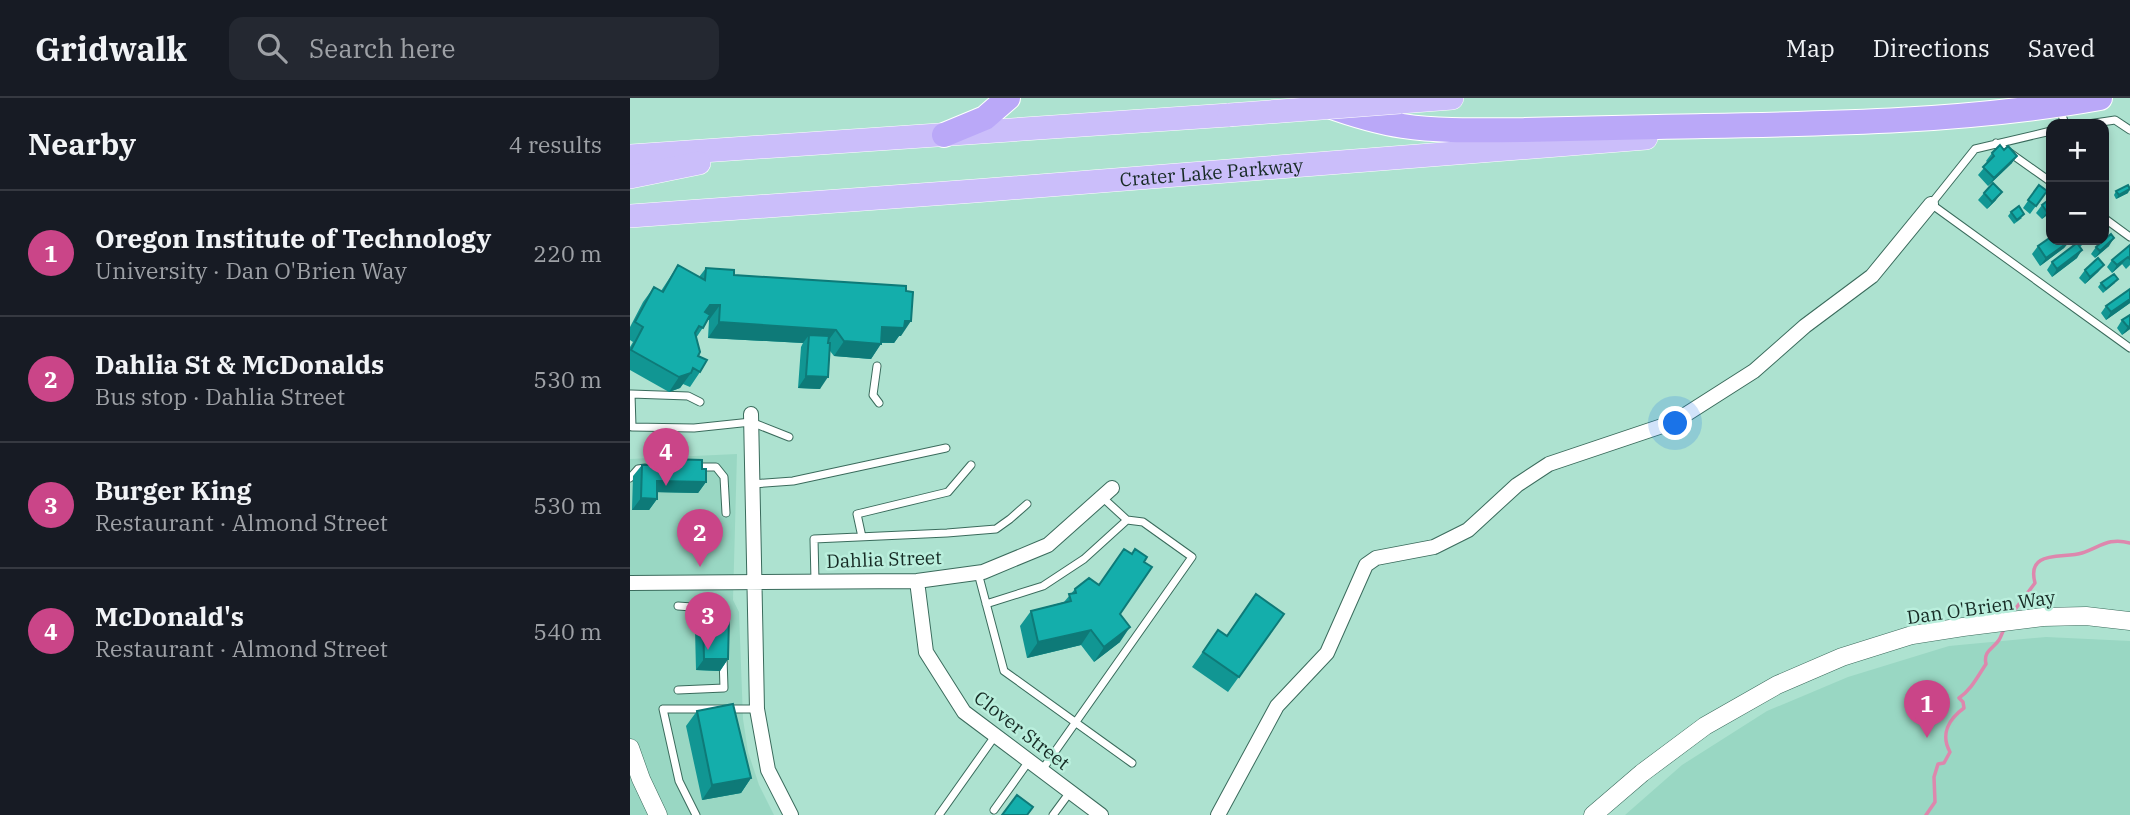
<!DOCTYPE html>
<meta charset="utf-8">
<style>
:root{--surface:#171b24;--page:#242831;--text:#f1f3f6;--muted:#9ea1a6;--line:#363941;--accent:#ca4588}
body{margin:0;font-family:"IBM Plex Serif",serif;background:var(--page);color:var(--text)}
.controls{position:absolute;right:21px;top:21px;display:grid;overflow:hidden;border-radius:14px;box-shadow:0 4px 10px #0003}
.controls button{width:63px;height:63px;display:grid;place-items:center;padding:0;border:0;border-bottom:2px solid var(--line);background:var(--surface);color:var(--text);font:35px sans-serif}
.you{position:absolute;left:1046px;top:326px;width:24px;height:24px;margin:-18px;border:5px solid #fff;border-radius:50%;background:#1a73e8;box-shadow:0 0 0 10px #1a73e833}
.badge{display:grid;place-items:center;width:46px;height:46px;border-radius:50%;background:var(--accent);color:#fff;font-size:23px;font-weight:700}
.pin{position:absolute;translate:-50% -58px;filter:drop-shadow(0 2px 4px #0008)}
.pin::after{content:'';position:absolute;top:37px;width:24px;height:21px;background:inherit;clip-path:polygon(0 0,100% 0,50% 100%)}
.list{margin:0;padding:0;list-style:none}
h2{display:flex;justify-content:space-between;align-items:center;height:91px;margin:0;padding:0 28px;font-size:30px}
h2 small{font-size:23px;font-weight:400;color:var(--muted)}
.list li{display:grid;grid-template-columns:46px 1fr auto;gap:21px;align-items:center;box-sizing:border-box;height:126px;padding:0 28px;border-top:2px solid var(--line)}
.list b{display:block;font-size:26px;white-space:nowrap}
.list p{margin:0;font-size:23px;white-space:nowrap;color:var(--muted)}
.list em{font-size:23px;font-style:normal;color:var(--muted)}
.icon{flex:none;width:38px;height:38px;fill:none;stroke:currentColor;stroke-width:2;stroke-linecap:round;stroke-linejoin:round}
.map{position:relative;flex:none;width:1500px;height:717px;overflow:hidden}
header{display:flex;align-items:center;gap:42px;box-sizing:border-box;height:98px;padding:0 35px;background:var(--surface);border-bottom:2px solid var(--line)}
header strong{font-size:33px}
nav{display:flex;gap:38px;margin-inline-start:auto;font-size:24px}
.search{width:490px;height:63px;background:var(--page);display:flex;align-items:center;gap:18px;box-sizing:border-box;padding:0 24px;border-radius:14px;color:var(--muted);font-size:26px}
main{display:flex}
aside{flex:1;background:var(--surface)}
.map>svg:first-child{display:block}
.built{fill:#99d7c3}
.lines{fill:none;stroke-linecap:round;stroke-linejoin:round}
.stream{stroke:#dd87ad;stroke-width:3.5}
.service-casing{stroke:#3a6b5c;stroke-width:9}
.minor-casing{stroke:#3a6b5c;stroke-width:16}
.tertiary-casing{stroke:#3a6b5c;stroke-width:19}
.primary-casing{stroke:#fff;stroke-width:24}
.trunk-casing{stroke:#fff;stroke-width:26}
.service{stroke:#fff;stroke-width:7}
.minor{stroke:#fff;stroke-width:14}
.tertiary{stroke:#fff;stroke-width:18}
.primary{stroke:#cbbefa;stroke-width:23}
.trunk{stroke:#baa8f8;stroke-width:24}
.primary-bridge-casing{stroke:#fff;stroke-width:24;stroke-linecap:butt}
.primary-bridge{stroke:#cbbefa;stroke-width:23}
.wall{fill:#119693}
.shaded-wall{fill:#0e7a78}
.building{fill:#14aeab;stroke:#0e7a78;stroke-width:2}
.labels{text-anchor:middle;stroke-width:5;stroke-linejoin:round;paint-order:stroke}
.street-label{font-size:19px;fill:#162a24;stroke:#baefdd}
</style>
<header>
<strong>Gridwalk</strong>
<div class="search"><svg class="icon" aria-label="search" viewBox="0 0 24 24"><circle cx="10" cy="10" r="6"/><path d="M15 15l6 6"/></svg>Search here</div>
<nav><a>Map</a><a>Directions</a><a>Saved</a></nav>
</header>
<main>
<aside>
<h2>Nearby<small>4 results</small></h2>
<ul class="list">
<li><span class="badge">1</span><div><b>Oregon Institute of Technology</b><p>University · Dan O'Brien Way</p></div><em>220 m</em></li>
<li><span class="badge">2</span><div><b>Dahlia St &amp; McDonalds</b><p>Bus stop · Dahlia Street</p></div><em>530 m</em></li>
<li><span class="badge">3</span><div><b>Burger King</b><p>Restaurant · Almond Street</p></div><em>530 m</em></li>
<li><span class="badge">4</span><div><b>McDonald's</b><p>Restaurant · Almond Street</p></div><em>540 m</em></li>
</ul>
</aside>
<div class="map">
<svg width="1500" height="717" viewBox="0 0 1500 717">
<rect width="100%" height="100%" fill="#ade2d0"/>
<path class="built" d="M107 356 103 502 109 514 113 621 118 654 129 687 144 717H0V361Z
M1416 539 1500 543V717H995L1052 667 1137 613 1218 579 1319 548Z"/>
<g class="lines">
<path class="stream" d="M1380 518 1405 485C1396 451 1433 461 1452 455 1470 449 1479 439 1500 445
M1296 717 1305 704 1304 679 1308 666 1314 665 1320 654C1310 636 1319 621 1334 610L1333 604 1329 600C1341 592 1348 578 1356 566 1353 553 1363 551 1369 542 1371 539 1372 535 1374 531"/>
<defs>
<path id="service" d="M1430 11 1435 26
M1458 26 1485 22 1500 32
M1421 33 1345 51 1301 106 1500 250
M1366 45 1421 84
M1474 120 1500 139
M247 268 243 297 249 305
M70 304 58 298 1 296 2 329 64 330 121 324 159 339
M66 369H86L94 379 96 415
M0 380 8 371 15 370
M122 386 163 383 316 350
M472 399 497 422
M232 439 227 416 318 394 341 367
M348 475 374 573 502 665
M185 483 184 441 317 435 366 431 380 421 397 406
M356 506 413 488 454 461 497 422 513 424 562 459 412 672
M48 508 90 511 93 526
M48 592 94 590 93 559
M364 712 399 663
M66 717 49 683 33 611H127
M309 717 365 638
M423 717 440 694"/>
<path id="minor" d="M121 316 127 611 138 672 161 717
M287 483 296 554 334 614 471 717
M0 485 287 483 353 474 418 447 482 390
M588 717 647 608 697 555 736 467 746 460 804 449 838 432 887 387 919 366 1044 324 1124 273 1175 228 1242 178 1301 106"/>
<path id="tertiary" d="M0 650 11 681 28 717
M963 717 1012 675 1075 628 1147 587 1212 559 1282 537 1333 529 1413 519 1456 518 1500 523"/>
<g id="primary">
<path d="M770 4 822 0"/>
<path d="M0 58 599 17"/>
<path d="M0 79 69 65"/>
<path id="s1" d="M0 118 344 93 1016 40"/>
</g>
<path id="trunk" d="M696 7C721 16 747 24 773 28 813 34 854 32 894 32 938 31 983 30 1027 29 1172 26 1326 26 1470 0
M314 37 355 20 378 0"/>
</defs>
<use href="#service" class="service-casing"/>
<use href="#minor" class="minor-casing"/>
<use href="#tertiary" class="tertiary-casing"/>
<use href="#primary" class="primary-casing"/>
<use href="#trunk" class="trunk-casing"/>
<use href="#service" class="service"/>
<use href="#minor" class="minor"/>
<use href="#tertiary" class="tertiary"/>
<use href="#primary" class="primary"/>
<use href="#trunk" class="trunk"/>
<defs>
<path id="primary-bridge" d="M599 17 770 4"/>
</defs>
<use href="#primary-bridge" class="primary-bridge-casing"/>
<use href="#primary-bridge" class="primary-bridge"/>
</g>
<path class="wall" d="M1362 55 1382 65 1358 88 1348 77 1358 65 1356 63Z
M1409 87 1417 93 1400 116 1393 110Z
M1486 93 1498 95 1486 101 1484 97Z
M1354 95 1366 102 1357 111 1348 102Z
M1421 100V114L1412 121 1406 115 1412 107Z
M1381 114 1392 120 1384 126 1378 118Z
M1443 142H1457L1450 149 1447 160 1422 179 1417 172 1422 164 1443 148 1441 145Z
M1440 143 1434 150 1410 168 1402 156 1408 148Z
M1500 147V167L1496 171 1492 166 1482 175 1477 169 1482 162Z
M1479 148 1465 160 1461 156 1466 149Z
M48 167 69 179 76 170 104 177 271 238H269L264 245H251L241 261 204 258 200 253 190 291 168 290 171 249 173 245 78 240 79 222H78L66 240 70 274 60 289 53 286 50 290 39 294 0 272V249L3 244 0 242V229L13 204 24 189 31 193Z
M1474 167 1468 174 1455 186 1449 180 1455 172Z
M1471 185H1485L1473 195 1468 189Z
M1500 191V205L1476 222 1471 215 1476 208Z
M1492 222 1500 231 1492 237 1487 230Z
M37 361 72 371 76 384 68 395 27 394V401L19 412H2L3 378 12 367H32Z
M514 464 490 516V544L464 564 451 547 397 560 390 528 401 513 434 504 445 491 469 487Z
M654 516 598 594 562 569 588 532 597 538Z
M73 519 98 561 90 573 66 572 65 531Z
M67 613 121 680 111 695 72 702 56 628Z"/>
<path class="shaded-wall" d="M1387 58 1382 65 1358 88 1364 80Z
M1500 91 1498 95 1486 101 1489 97Z
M1372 94 1366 102 1357 111 1362 104Z
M1421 110V114L1412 121 1417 114Z
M1484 140 1479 148 1465 160 1470 153Z
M1440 143 1434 150 1410 168 1416 160Z
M1452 152 1447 160 1422 179 1427 171Z
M1498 159 1492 166 1482 175 1487 167Z
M1474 167 1468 174 1455 186 1460 179Z
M1500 201V205L1476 222 1481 214Z
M80 207H90L79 222H69Z
M275 223H281L271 238H269L264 245 242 244 252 229Z
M89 224 206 232 195 247 179 237 173 245 78 240Z
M1500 228V231L1492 237 1498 229Z
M214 243 251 246 241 261 204 258Z
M61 275 50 290 39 294 49 279Z
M176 278 198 279 190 291 168 290Z
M27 383 76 384 68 395 19 394Z
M11 400 27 401 19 412H2Z
M500 529 490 544 464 564 474 549Z
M461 532 451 547 397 560 408 544Z
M74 561H98L90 573 66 572Z
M121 680 111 695 72 702 82 687Z"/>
<path class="building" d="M1370 47 1374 52 1378 48 1387 58 1364 80 1353 69 1364 58 1362 55Z
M1363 85 1372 94 1362 104 1354 95Z
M1409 87 1417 93 1406 108 1398 102Z
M1498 87 1500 91 1489 97 1486 93Z
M1421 100V110L1417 114 1412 107Z
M1389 108 1394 116 1387 122 1381 114Z
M1481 136 1484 140 1470 153 1466 149Z
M1421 139V142H1439L1440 143 1416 160 1408 148Z
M1447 145 1452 152 1427 171 1422 164Z
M1500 147V161L1498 159 1487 167 1482 162Z
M1468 160 1474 167 1460 179 1455 172Z
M48 167 75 182 76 170 104 172V177L276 188V193L283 194 281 223H275L274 230 252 229 251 246 214 243 206 232 89 224 90 207H80L75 214 80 217 73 230 69 228 65 235 70 254 68 258 77 262 70 274 63 270 61 275 49 279 1 252 13 229 5 224 24 189 33 194Z
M1484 176 1488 181 1476 191 1471 185Z
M1500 191V201L1481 214 1476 208Z
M1500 217V228L1498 229 1492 222Z
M179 237 199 238 198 245H200L198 279 176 278Z
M37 361 72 362V371H76V384L27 383V401L11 400 12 367H36Z
M494 451 502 456 505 451 517 459 514 464 522 469 490 516 500 529 474 549 461 532 408 544 401 513 441 503 439 496 446 495 445 491 459 480 469 487Z
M626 496 654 516 609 579 573 554 588 532 597 538Z
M73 519H99L98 561H74Z
M103 606 121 680 82 687 67 613Z
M387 697 403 709 397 717H372Z"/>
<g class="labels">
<g class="street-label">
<text dy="7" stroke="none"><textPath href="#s1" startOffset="583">Crater Lake Parkway</textPath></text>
<text transform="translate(254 461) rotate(-2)" y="7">Dahlia Street</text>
<text transform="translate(1351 509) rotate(-8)" y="7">Dan O'Brien Way</text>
<text transform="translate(392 632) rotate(38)" y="7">Clover Street</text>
</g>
</g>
</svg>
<div class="controls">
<button>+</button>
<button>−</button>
</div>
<div class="you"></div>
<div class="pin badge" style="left:1297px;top:640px">1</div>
<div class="pin badge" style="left:70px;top:469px">2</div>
<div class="pin badge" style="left:78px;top:552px">3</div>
<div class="pin badge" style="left:36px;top:388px">4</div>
</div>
</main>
